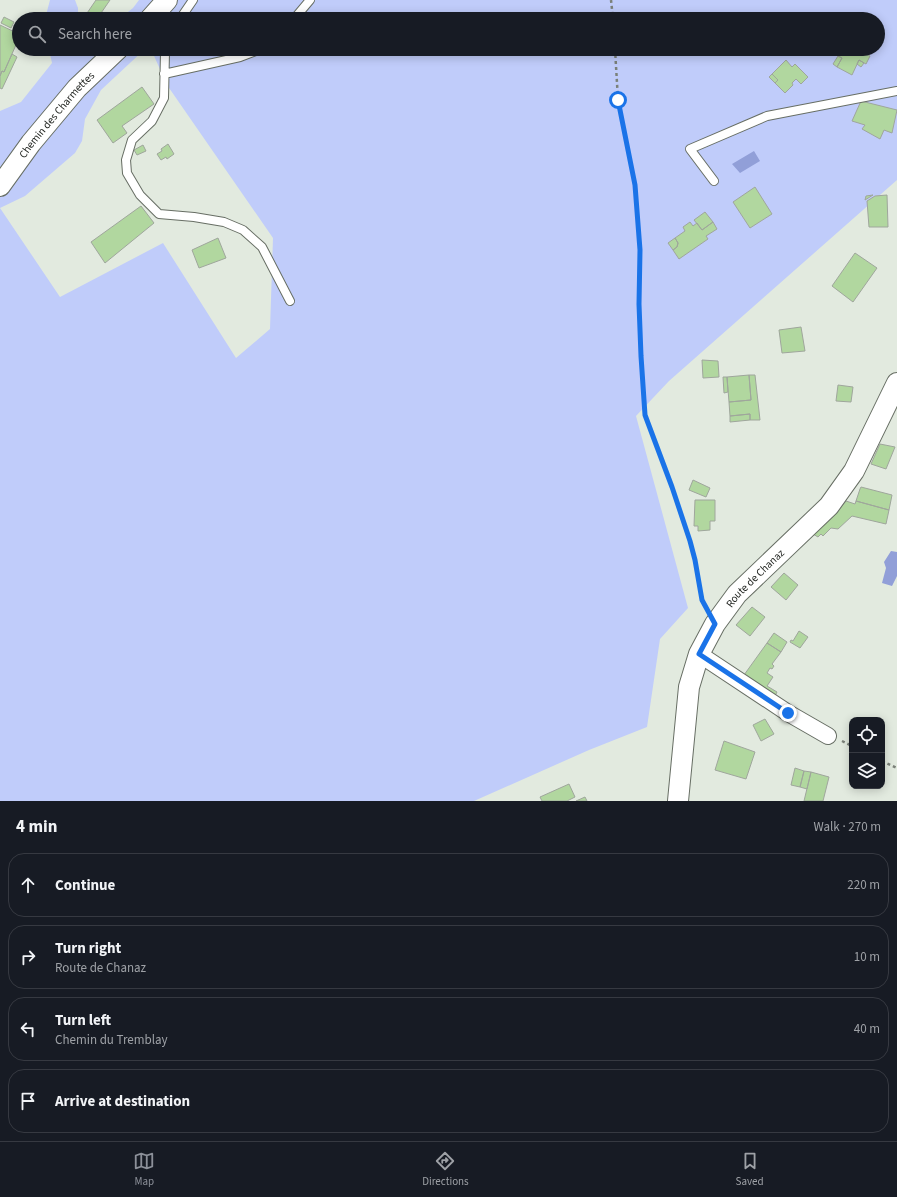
<!DOCTYPE html>
<meta charset="utf-8">
<style>
:root{--surface:#171b24;--page:#20242c;--text:#f1f3f6;--muted:#9ea1a6;--line:#363941;--accent:#8c9099}
body{margin:0;font-family:"Source Sans 3",sans-serif;background:var(--page);color:var(--text)}
.controls{position:absolute;right:12px;bottom:12px;display:grid;overflow:hidden;border-radius:8px;box-shadow:0 2px 10px #0003}
.controls button{width:36px;height:36px;display:grid;place-items:center;padding:0;border:0;border-bottom:1px solid var(--line);background:var(--surface);color:var(--text);font:20px sans-serif}
.stop{position:absolute;width:12px;height:12px;margin:-9px;border:3px solid #1a73e8;border-radius:50%;background:#fff}
.stop.end{background:#1a73e8;border-color:#fff;box-shadow:0 1px 4px #0008}
.list{margin:0;padding:0;list-style:none}
h2{display:flex;justify-content:space-between;align-items:center;height:52px;margin:0;padding:0 16px;font-size:17px}
h2 small{font-size:13px;font-weight:400;color:var(--muted)}
.list li{display:grid;grid-template-columns:26px 1fr auto;gap:12px;align-items:center;box-sizing:border-box;height:64px;margin:0 8px 8px;padding:0 8px;border:1px solid var(--line);border-radius:16px}
.list b{display:block;font-size:15px;white-space:nowrap}
.list p{margin:0;font-size:13px;white-space:nowrap;color:var(--muted)}
.list em{font-size:13px;font-style:normal;color:var(--muted)}
.icon{flex:none;width:22px;height:22px;fill:none;stroke:currentColor;stroke-width:2;stroke-linecap:round;stroke-linejoin:round}
.map{position:relative;flex:none;width:897px;height:801px;overflow:hidden}
.search{position:absolute;background:var(--surface);box-shadow:0 2px 10px #0003;left:12px;right:12px;top:12px;height:44px;display:flex;align-items:center;gap:10px;box-sizing:border-box;padding:0 14px;border-radius:22px;color:var(--muted);font-size:15px}
.sheet{height:340px;background:var(--surface)}
nav{display:flex;justify-content:space-around;align-items:center;box-sizing:border-box;height:56px;border-top:1px solid var(--line);background:var(--surface);font-size:11px;color:var(--muted)}
nav a{display:grid;justify-items:center;gap:2px}
nav .on{color:var(--accent)}
.map>svg:first-child{display:block}
.green{fill:#c0ccfa}
.water{fill:#919fd8}
.building{fill:#b1d79f;stroke:#9fa69c}
.lines{fill:none;stroke-linecap:round;stroke-linejoin:round}
.service-casing{stroke:#676e64;stroke-width:10}
.minor-casing{stroke:#676e64;stroke-width:18}
.tertiary-casing{stroke:#676e64;stroke-width:22}
.path{stroke:#7b8179;stroke-width:2.5;stroke-dasharray:3 3;stroke-linecap:butt}
.service{stroke:#fff;stroke-width:8}
.minor{stroke:#fff;stroke-width:16}
.tertiary{stroke:#fff;stroke-width:20}
.route{stroke:#1a73e8;stroke-width:5}
.labels{text-anchor:middle;stroke-width:3;stroke-linejoin:round;paint-order:stroke}
.street-label{font-size:11px;fill:#1d201c;stroke:#fff}
</style>
<div class="map">
<svg width="897" height="801" viewBox="0 0 897 801">
<rect width="100%" height="100%" fill="#e2eadf"/>
<path class="green" d="M50 0H75L78 8V19H45Z
M139 0H897V180L669 381 636 416 688 608 660 639 647 727 589 750 474 801H0V111L21 102 52 63 49 49H145L101 90 85 119 82 141 75 153 25 196 0 208 60 297 163 243 236 358 270 329 273 238 167 85 151 49H878V19H119L133 8Z"/>
<path class="water" d="M754 151 760 161 740 173 732 164Z
M891 551 897 552V576L892 586 882 583 886 568 884 562Z"/>
<path class="building" d="M96 0H110L99 16 96 19H83Z
M4 17 14 22 11 28 1 23Z
M0 25 19 34V38L4 72 2 71 0 76Z
M841 49 851 50 857 49 870 56 866 64 859 60 852 75 837 67 842 58 838 56Z
M12 54 17 57 2 89 0 88V76L2 71 4 72Z
M838 56 842 58 837 67 833 64Z
M786 60 792 67 795 64 808 77 801 84 796 79 792 83 793 85 785 93 775 83 778 80 772 74Z
M859 60 864 63 861 67 857 64Z
M772 74 778 80 775 83 769 77Z
M142 87 154 104 122 126 127 133 113 143 97 120Z
M861 101 897 110 892 133 884 130 880 139 862 129 865 125 852 121Z
M168 144 174 154 167 159 166 157 161 160 157 154 162 151 161 149Z
M143 145 146 151 137 155 134 150Z
M755 187 772 214 750 228 733 202Z
M873 195 865 200 866 196Z
M887 195 888 227H869L867 201 875 196Z
M141 206 154 223 105 263 91 242Z
M705 212 713 222 702 230 694 220Z
M690 222 693 226 697 223 702 230 713 222 717 229 706 236 708 239 679 259 673 250 677 247 678 243 675 238 685 231 683 227Z
M218 238 226 258 199 268 192 250Z
M675 238 678 243 677 247 673 250 668 243Z
M855 253 877 268 853 302 832 286Z
M801 327 805 351 782 353 779 330Z
M702 360 718 361 719 377 703 378Z
M749 375H755L760 420H750V414L730 416 729 402 751 400Z
M749 375 751 400 729 402 727 377Z
M723 377H727L728 392 724 393Z
M838 385 853 387 851 402 836 401Z
M750 414V420L730 422V416Z
M880 444 895 447 886 469 871 464Z
M693 480 710 488 706 497 689 490Z
M861 487 892 495 889 510 856 501 860 489Z
M695 500H715V521H710V530L698 531V526H694Z
M846 501 855 504 856 501 889 510 886 524 852 516 838 529 831 528 823 536 821 534 818 537 813 534 838 511Z
M784 573 798 585 786 600 771 587Z
M752 607 765 617 750 636 736 625Z
M799 631 808 637 800 648 790 642 791 640 793 641Z
M774 633 787 642 781 652 767 643Z
M767 643 781 652 772 664 774 666 772 669 770 668 767 673 773 677 767 686 777 692 775 696 744 675Z
M765 719 774 734 761 741 753 725Z
M724 741 755 752 746 779 715 770Z
M795 768 804 771 800 787 791 785Z
M804 771 811 772 807 789 800 787Z
M811 772 829 777 823 801H804Z
M569 784 575 797 567 801H542L540 797Z
M585 797 587 801H576Z"/>
<g class="lines">
<defs>
<path id="service" d="M180 19 193 0
M294 19 310 0
M166 49 165 52 164 98 152 121 132 140 126 160 127 173 140 195 159 214 194 217 224 222 243 230 262 247 290 301
M164 74 240 57 261 49
M714 181 690 149 767 116 897 91"/>
<path id="minor" d="M699 654 788 713 828 736"/>
<g id="tertiary">
<path d="M150 19 167 0"/>
<path id="s1" d="M0 186 31 143 77 88 118 49"/>
<path id="s2" d="M678 801 689 687 699 654 715 624 737 594 829 506 854 471 897 383"/>
</g>
</defs>
<use href="#service" class="service-casing"/>
<use href="#minor" class="minor-casing"/>
<use href="#tertiary" class="tertiary-casing"/>
<path class="path" d="M611 0 613 19
M615 49 618 100 635 185 640 251 639 305 641 356 645 415 672 487 690 541 695 560 702 600 705 606
M842 741 852 746
M882 761 897 768"/>
<use href="#service" class="service"/>
<use href="#minor" class="minor"/>
<use href="#tertiary" class="tertiary"/>
</g>
<g class="lines">
<path class="route" d="M618 100 635 185 640 250 639 304 641 356 645 415 672 487 690 541 695 560 702 600 715 624 699 654 788 713"/>
</g>
<g class="labels">
<g class="street-label">
<text dy="4" stroke="none"><textPath href="#s1" startOffset="91">Chemin des Charmettes</textPath></text>
<text dy="4" stroke="none"><textPath href="#s2" startOffset="244">Route de Chanaz</textPath></text>
</g>
</g>
</svg>
<div class="controls">
<button><svg class="icon" aria-label="locate" viewBox="0 0 24 24"><circle cx="12" cy="12" r="6"/><path d="M12 2v4M12 18v4M2 12h4M18 12h4"/></svg></button>
<button><svg class="icon" aria-label="layers" viewBox="0 0 24 24"><path d="M12 4l9 5-9 5-9-5zM3 14l9 5 9-5"/></svg></button>
</div>
<div class="stop" style="left:618px;top:100px"></div>
<div class="stop end" style="left:788px;top:713px"></div>
<div class="search"><svg class="icon" aria-label="search" viewBox="0 0 24 24"><circle cx="10" cy="10" r="6"/><path d="M15 15l6 6"/></svg>Search here</div>
</div>
<section class="sheet">
<h2>4 min<small>Walk · 270 m</small></h2>
<ul class="list">
<li><svg class="icon" aria-label="ahead" viewBox="0 0 24 24"><path d="M12 20V5M6 11l6-6 6 6"/></svg><div><b>Continue</b></div><em>220 m</em></li>
<li><svg class="icon" aria-label="right" viewBox="0 0 24 24"><path d="M7 20v-9h11M14 6l5 5-5 5"/></svg><div><b>Turn right</b><p>Route de Chanaz</p></div><em>10 m</em></li>
<li><svg class="icon" aria-label="left" viewBox="0 0 24 24"><path d="M17 20v-9H6M10 6l-5 5 5 5"/></svg><div><b>Turn left</b><p>Chemin du Tremblay</p></div><em>40 m</em></li>
<li><svg class="icon" aria-label="arrive" viewBox="0 0 24 24"><path d="M6 21V4h12l-3 4 3 4H6"/></svg><div><b>Arrive at destination</b></div></li>
</ul>
</section>
<nav>
<a class="on"><svg class="icon" aria-label="map" viewBox="0 0 24 24"><path d="M3 6l6-2 6 2 6-2v14l-6 2-6-2-6 2zM9 4v14M15 6v14"/></svg>Map</a>
<a><svg class="icon" aria-label="directions" viewBox="0 0 24 24"><path d="M12 3l9 9-9 9-9-9zM9 14v-3h6M13 9l2 2-2 2"/></svg>Directions</a>
<a><svg class="icon" aria-label="saved" viewBox="0 0 24 24"><path d="M7 4h10v16l-5-4-5 4z"/></svg>Saved</a>
</nav>
